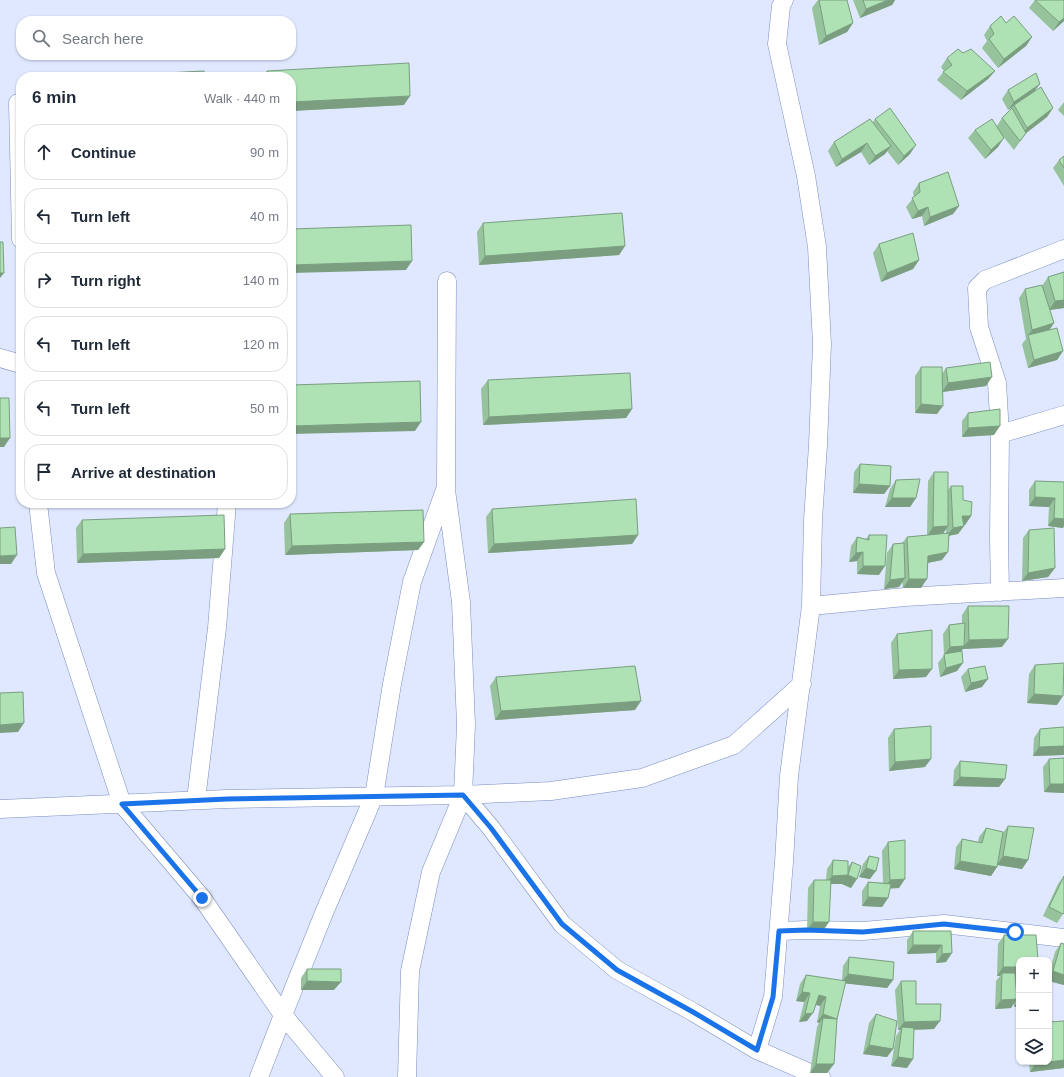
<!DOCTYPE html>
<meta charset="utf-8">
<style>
:root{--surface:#fff;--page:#f2f2f3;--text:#1f2937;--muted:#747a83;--line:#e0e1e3}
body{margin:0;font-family:Helvetica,sans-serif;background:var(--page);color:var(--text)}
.controls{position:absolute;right:12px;bottom:12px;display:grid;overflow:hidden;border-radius:8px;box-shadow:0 1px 3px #0004}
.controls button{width:36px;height:36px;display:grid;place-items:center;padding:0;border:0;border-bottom:1px solid var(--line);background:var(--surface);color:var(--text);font:20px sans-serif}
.stop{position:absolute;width:12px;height:12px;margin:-9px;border:3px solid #1a73e8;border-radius:50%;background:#fff}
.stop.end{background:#1a73e8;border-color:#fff;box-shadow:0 1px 4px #0008}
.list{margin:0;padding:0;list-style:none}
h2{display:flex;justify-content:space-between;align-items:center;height:52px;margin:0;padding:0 16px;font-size:17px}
h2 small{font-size:13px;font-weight:400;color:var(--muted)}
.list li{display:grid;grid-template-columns:26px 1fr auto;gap:12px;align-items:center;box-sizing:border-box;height:56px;margin:0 8px 8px;padding:0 8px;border:1px solid var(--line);border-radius:16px}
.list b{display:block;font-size:15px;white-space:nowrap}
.list em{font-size:13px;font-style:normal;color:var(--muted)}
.icon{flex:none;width:22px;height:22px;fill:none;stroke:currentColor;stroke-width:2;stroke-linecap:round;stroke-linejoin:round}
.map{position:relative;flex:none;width:1064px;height:1077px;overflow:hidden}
.search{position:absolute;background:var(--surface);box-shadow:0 1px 3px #0004;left:16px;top:16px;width:280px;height:44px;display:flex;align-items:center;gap:10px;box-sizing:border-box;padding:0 14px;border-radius:16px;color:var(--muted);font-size:15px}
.panel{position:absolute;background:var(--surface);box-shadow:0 1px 3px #0004;left:16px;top:72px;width:280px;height:436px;border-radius:16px}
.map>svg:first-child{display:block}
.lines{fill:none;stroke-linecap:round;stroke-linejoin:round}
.minor-casing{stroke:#7b8ec2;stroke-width:19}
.minor{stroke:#fff;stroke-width:18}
.wall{fill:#96c29c;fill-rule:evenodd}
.shaded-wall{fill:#7a9e7f}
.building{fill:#aee2b5;stroke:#7a9e7f}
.route{stroke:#1a73e8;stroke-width:5}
</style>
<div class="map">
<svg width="1064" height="1077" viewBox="0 0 1064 1077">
<rect width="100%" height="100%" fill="#dfe8ff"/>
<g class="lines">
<defs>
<path id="minor" d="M18 103 21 239
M0 358 21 364
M1000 434 1064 415
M446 490 461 602 466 725 463 795 491 828 562 924 617 970 693 1012 757 1050 810 1073 821 1077
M38 503 46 573 122 804 202 898 283 1015 335 1077
M1000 592 999 540 1000 434 997 383 979 327 977 288 985 280 1064 249
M811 606 905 597 1064 588
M196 800 217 628 227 503
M0 809 227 799 463 795 551 791 642 778 734 745 802 684
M779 931 807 930 863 931 944 924 1064 938
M757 1050 773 997 784 862 789 776 811 606 813 520 818 445 822 344 817 247 806 176 777 44 781 6 784 0
M259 1077 283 1015 324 913 374 796 392 684 412 582 446 487 447 281
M407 1077 410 971 431 872 463 795"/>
</defs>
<use href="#minor" class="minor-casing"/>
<use href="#minor" class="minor"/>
</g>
<path class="wall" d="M818 0H847L853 23 847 32 819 45 812 8Z
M853 0H895L892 5 860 18Z
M1035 0H1064V21L1053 31 1029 8Z
M1006 23 1032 37 1026 46 998 68 982 48 987 41 984 35 990 26Z
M963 53 995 71 988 79 961 100 937 80 944 71 941 67 947 58Z
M267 71 404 105 291 111V77H263Z
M1008 90 1033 92 1053 108 1047 117 1026 133 1014 150 1002 135 998 147 985 159 968 138 975 130 997 126 1002 118 1014 106 1008 110 1002 99Z
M1064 102V116L1058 110Z
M875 119 910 154 898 165 887 151 885 154 869 165 861 152 836 167 828 151 834 142 873 122Z
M1064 156V186L1053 168 1059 160Z
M919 183 959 206 953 214 924 226 922 216 912 219 906 207 914 197 913 192Z
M483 223 625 246 619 255 479 265 477 232Z
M879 244 919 260 913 269 881 282 873 253Z
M1064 272V308L1050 310 1054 323 1049 330 1063 351 1057 360 1028 368 1022 344 1026 339 1019 298 1025 289 1042 286 1048 277Z
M921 367 942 374 946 368 986 386 943 392 937 414 915 413V376Z
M488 380 632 409 626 418 483 425 481 389Z
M968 413 994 435 962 437V421Z
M860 464 890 486 884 494 853 493 854 472Z
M934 472 948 490 951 486 963 500 971 516 965 525H963L964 526 958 534 949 536 942 560 928 563 921 588H903L902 582 899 587 884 589 887 553 893 544 902 543 907 537 927 535 928 481ZM946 529V533H943Z
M896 480 916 498 910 507H885L890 489Z
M1035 481 1064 482V526L1063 528 1048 526 1049 507 1029 506V490Z
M492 509 638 535 632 544 488 553 486 517Z
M290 514 424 542 418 550 285 555 284 523Z
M82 520 225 549 219 558 77 563 76 528Z
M1029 530 1055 568 1048 577 1022 581 1023 538Z
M869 535 879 575 857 574V561L849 562 851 546 857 537 866 539Z
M968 606 1002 647 963 649 961 652 957 671 940 677 938 663 944 655 943 634 949 625 962 623V615Z
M897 634 926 677 893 679 891 643Z
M1035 665 1057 705 1027 703 1029 674Z
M968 669 982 687 965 692 961 677Z
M496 677 635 710 495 720 490 686Z
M1064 727V755L1033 756 1034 738 1040 729Z
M894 729 925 767 889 771 888 738Z
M1064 758V793L1044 792 1043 767 1049 759Z
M960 761 1005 779 999 787 953 786 954 770Z
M1008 826 1028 860 1022 869 998 865 991 876 954 869 956 847 962 839 978 842 979 837 986 828 1002 834Z
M888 842 899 888H890L888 898 882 907 862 906V891L868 882 883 883 882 851Z
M869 856 870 879 859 877 863 864Z
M833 860 848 867 852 862 851 888 842 884H831L823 931 807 930 808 888 814 880H826L827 869Z
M1064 876 1063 914 1057 923 1043 916 1058 884Z
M913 931H951L946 962 936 963V953L907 954V940Z
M1004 935 1019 960V1006L1014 1007V1003L1011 1008 995 1009 996 981 1000 976H997L998 944Z
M1061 943 1064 985 1049 981V974L1055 952Z
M849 957 893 980 887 988 845 983 837 1019 834 1064 827 1073H810L817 1027 819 1023 817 1022 820 1006 816 1005 807 1021 799 1022 804 1002 796 1001 800 984 806 975 842 981 843 966Z
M307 969 334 990H301V978Z
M901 981 934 1029 914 1030 907 1068 891 1066 896 1036 900 1030H898L895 990Z
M876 1014 893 1049 887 1057 863 1054 869 1023Z
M1029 1062H1049L1064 1068 1030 1072Z"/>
<path class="shaded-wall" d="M888 0H895L892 5 860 18 866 9Z
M1064 18V21L1053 31 1059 22Z
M853 23 847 32 819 45 826 36Z
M1032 37 1026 46 998 68 1004 59Z
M995 71 988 79 961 100 967 91Z
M1040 84 1033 93 1008 110 1014 102Z
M410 96 404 105 291 111V102Z
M1053 108 1047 117 1021 137 1027 128Z
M1004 138 998 147 985 159 991 150Z
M867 143 861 152 836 167 842 159Z
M916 145 910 154 898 165 904 156Z
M891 146 885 154 869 165 875 156Z
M959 206 953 214 924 226 930 217Z
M928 207 922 216 912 219 918 211Z
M625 246 619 255 479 265 485 256Z
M919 260 913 269 881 282 887 273Z
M412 261 406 270 291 273V265Z
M0 273H4L0 278Z
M1064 300V308L1049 310 1055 301Z
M1054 323 1048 332 1028 336 1032 330Z
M1063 351 1057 360 1028 368 1034 360Z
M992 377 986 386 942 392 948 383Z
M921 404 943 406 937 414 915 413Z
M632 409 626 418 483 425 489 417Z
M421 422 415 431 291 434V426Z
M1000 426 994 435 962 437 968 428Z
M0 438H10L4 447H0Z
M859 484 890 486 884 494 853 493Z
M1035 497 1055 498 1049 507 1029 506Z
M892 498H916L910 507H885Z
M962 516H971L965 525H956Z
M1054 518 1064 519V526L1063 528 1048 526Z
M948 526 942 535 927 536 933 527Z
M964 526 958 534 946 536 953 528Z
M638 535 632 544 488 553 494 544Z
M424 542 418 550 285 555 292 546Z
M225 549 219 558 77 563 83 554Z
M863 552 857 561 849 562 856 553Z
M948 552 942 560 922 564 928 556Z
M17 555 11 564H0V556Z
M863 566H885L879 575 857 574Z
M1055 568 1048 577 1022 581 1028 573Z
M905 578 899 587 884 589 890 580Z
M909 579H927L921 588H903Z
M1008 639 1002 647 963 649 958 655H944L950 647 964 646 969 640Z
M963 663 957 671 940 677 946 668Z
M932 669 926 677 893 679 899 670Z
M988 679 982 687 965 692 971 683Z
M1034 694 1063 696 1057 705 1027 703Z
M641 701 635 710 495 720 501 711Z
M24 723 18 732 0 733V725Z
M1064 746V755L1033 756 1039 747Z
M931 759 925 767 889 771 895 762Z
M960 777 1005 779 999 787 953 786Z
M1050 784H1064V793L1044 792Z
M1003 856 1028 860 1022 869 997 865Z
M960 861 997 867 991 876 954 869Z
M866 868 876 871 870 879 859 877Z
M848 875 857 879 851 888 842 884H826L832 876Z
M905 879 899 888 884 889 890 880Z
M868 897 888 898 882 907 862 906Z
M813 922H829L823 931 807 930Z
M913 945H942L936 953 907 954Z
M952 953 946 962 936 963 942 954Z
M1003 967H1019V975V972L1016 976H1002V973L1000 976H997Z
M1053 971 1064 975V985L1049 981V978Z
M848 974 893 980 887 988 841 983Z
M307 981 341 982 334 990H301Z
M802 992 810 993 804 1002 796 1001Z
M819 995 826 997 820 1006 813 1004Z
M1017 999 1011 1008 995 1009 1001 1000Z
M1019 999V1006L1014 1007Z
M813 1013 807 1021 799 1022 805 1014Z
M823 1014 837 1019 823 1018 819 1023 817 1022Z
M940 1021 934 1029 902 1030V1027L900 1030H898L904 1022Z
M869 1045 893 1049 887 1057 863 1054Z
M898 1057 913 1059 907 1068 891 1066Z
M1064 1060V1068L1030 1072 1036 1063Z
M816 1064H834L827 1073H810Z"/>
<path class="building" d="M819 0H847L853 23 826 36Z
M863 0H888L866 9Z
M1035 0H1064V18L1059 22Z
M1001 16 1006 23 1014 16 1032 37 1004 59 989 39 994 34 990 26Z
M958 49 963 53 971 49 995 71 967 91 943 72 952 65 947 58Z
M409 63 410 96 291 102V77H268L267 71Z
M204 71 205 77H88Z
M1036 73 1040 84 1014 102 1008 90Z
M1041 87 1053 108 1027 128 1014 105Z
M890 108 916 145 904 156 875 119Z
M1012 108 1026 133 1020 141 1002 118Z
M870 119 891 146 875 156 867 143 842 159 834 142Z
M992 119 1004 138 991 150 975 130Z
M1064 156V168L1059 160Z
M948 172 959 206 930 217 928 207 918 211 912 198 920 192 919 183Z
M622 213 625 246 485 256 483 223Z
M411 225 412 261 291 265V229Z
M913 233 919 260 887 273 879 244Z
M0 242H3L4 273H0Z
M1064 272V300L1055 301 1048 277Z
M1042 285 1054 323 1032 330 1025 289Z
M1057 328 1063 351 1034 360 1028 335Z
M990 362 992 377 948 383 946 368Z
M921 367H942L943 406 921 404Z
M630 373 632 409 489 417 488 380Z
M420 381 421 422 291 426V385Z
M0 398H9L10 438H0Z
M1000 409V426L968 428V413Z
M860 464 891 466 890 486 859 484Z
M934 472H948V526L933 527Z
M920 479 916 498H892L896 480Z
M1035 481 1064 482V519L1054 518 1055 498 1035 497Z
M951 486H963V500L972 502 971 516H962L964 526 953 528Z
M636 499 638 535 494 544 492 509Z
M423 510 424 542 292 546 290 514Z
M224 515 225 549 83 554 82 520Z
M15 527 17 555 0 556V528Z
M1054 528 1055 568 1028 573 1029 530Z
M949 533 948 552 928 556 927 579H909L907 537Z
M869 535H887L885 566H863V552L856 553 857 537 869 540Z
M904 543 905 578 890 580 893 544Z
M968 606H1009L1008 639 969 640Z
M965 623 964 646 950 647 949 625Z
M932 630V669L899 670 897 634Z
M962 651 963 663 946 668 944 654Z
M1064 663 1063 696 1034 694 1035 665Z
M635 666 641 701 501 711 496 677Z
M985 666 988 679 971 683 968 669Z
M23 692 24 723 0 725V693Z
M931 726V759L895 762 894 729Z
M1064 727V746L1039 747 1040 729Z
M1064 758V784H1050L1049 759Z
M960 761 1007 765 1005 779 960 777Z
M1008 826 1034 828 1028 860 1003 856Z
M986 828 1003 832 997 867 960 861 962 839 982 843Z
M905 840V879L890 880 888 842Z
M869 856 879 858 876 871 866 868Z
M833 860 848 861V875L832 876Z
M852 862 861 866 857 879 848 875Z
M1064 876V913L1063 914 1049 907Z
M814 880H831L829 922H813Z
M868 882 891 884 888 898 868 897Z
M913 931H951L952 953 942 954V945H913Z
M1004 935H1036L1038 960H1019V967H1003Z
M1061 943 1064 944V975L1053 971Z
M849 957 894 962 893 980 848 974Z
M307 969H341V982L307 981Z
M1002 973H1015L1017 999 1001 1000Z
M806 975 846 981 837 1019 834 1064H816L823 1018 837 1019 823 1014 826 997 819 995 813 1013 805 1014 810 993 802 992Z
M901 981H916V1004H941L940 1021 904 1022Z
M876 1014 897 1021 893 1049 869 1045Z
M1064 1021V1060L1049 1062V1022Z
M902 1027 914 1028 913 1059 898 1057Z
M1036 1062H1047L1036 1063Z"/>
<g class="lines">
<path class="route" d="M202 898 122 804 227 799 463 795 491 828 562 924 617 970 693 1012 757 1050 773 997 779 931 806 930 863 932 944 924 1015 932"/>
</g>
</svg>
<div class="controls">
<button>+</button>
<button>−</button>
<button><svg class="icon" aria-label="layers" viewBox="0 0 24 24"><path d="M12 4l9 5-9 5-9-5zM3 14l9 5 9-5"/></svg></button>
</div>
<div class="stop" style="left:1015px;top:932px"></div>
<div class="stop end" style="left:202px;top:898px"></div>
<div class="search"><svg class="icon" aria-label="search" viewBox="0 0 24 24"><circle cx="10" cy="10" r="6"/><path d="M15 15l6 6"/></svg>Search here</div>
<section class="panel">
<h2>6 min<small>Walk · 440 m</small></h2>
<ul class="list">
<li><svg class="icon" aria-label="ahead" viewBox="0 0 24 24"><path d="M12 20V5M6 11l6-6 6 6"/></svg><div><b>Continue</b></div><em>90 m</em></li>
<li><svg class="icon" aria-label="left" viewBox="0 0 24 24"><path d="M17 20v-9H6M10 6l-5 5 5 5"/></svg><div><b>Turn left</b></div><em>40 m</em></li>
<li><svg class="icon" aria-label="right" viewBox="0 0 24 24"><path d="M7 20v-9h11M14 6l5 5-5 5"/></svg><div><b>Turn right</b></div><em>140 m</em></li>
<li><svg class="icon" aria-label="left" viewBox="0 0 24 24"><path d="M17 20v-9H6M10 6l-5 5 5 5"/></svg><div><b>Turn left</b></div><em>120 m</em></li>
<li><svg class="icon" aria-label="left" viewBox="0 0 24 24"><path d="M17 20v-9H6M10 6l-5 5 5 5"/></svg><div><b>Turn left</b></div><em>50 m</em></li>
<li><svg class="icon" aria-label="arrive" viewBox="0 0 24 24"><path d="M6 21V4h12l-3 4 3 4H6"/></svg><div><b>Arrive at destination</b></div></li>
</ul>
</section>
</div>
